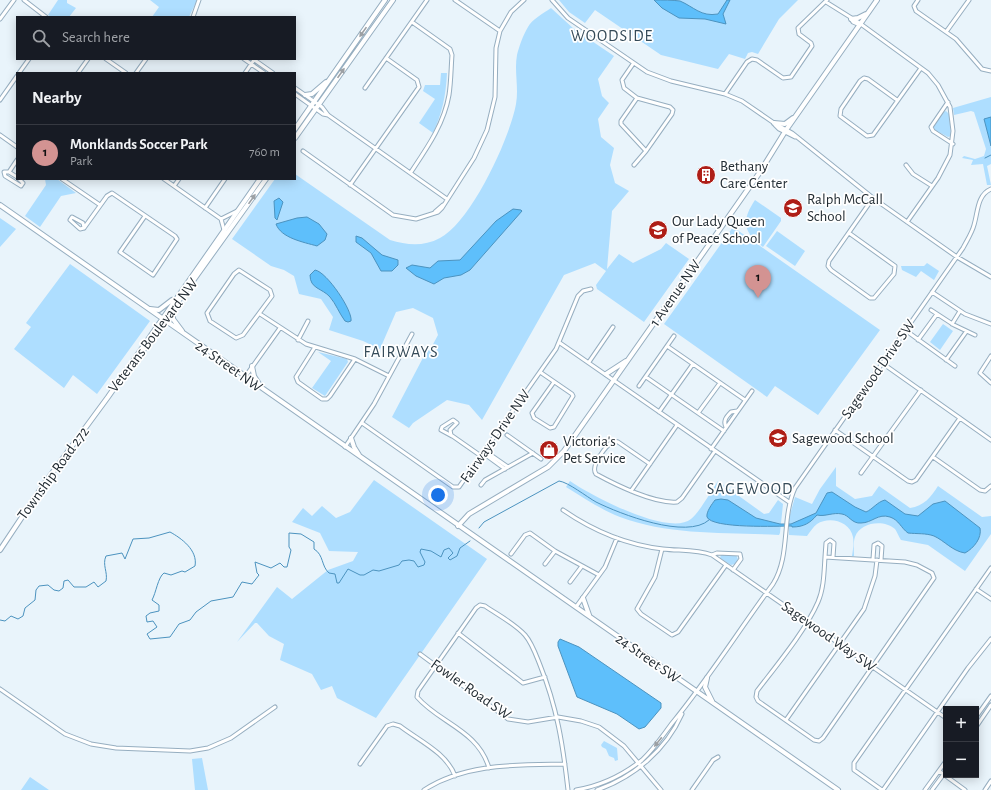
<!DOCTYPE html>
<meta charset="utf-8">
<style>
:root{--surface:#171b24;--page:#20242c;--text:#f1f3f6;--muted:#9ea1a6;--line:#363941;--accent:#d39392}
body{margin:0;font-family:"Alegreya Sans",sans-serif;background:var(--page);color:var(--text)}
.controls{position:absolute;right:12px;bottom:12px;display:grid;overflow:hidden;border-radius:0px;box-shadow:0 2px 10px #0003}
.controls button{width:36px;height:36px;display:grid;place-items:center;padding:0;border:0;border-bottom:1px solid var(--line);background:var(--surface);color:var(--text);font:20px sans-serif}
.you{position:absolute;left:438px;top:495px;width:14px;height:14px;margin:-10px;border:3px solid #fff;border-radius:50%;background:#1a73e8;box-shadow:0 0 0 6px #1a73e833}
.badge{display:grid;place-items:center;width:26px;height:26px;border-radius:50%;background:var(--accent);color:#111;font-size:13px;font-weight:700}
.pin{position:absolute;translate:-50% -33px;filter:drop-shadow(0 1px 2px #0008)}
.pin::after{content:'';position:absolute;top:21px;width:14px;height:12px;background:inherit;clip-path:polygon(0 0,100% 0,50% 100%)}
.list{margin:0;padding:0;list-style:none}
h2{display:flex;justify-content:space-between;align-items:center;height:52px;margin:0;padding:0 16px;font-size:17px}
h2 small{font-size:13px;font-weight:400;color:var(--muted)}
.list li{display:grid;grid-template-columns:26px 1fr auto;gap:12px;align-items:center;box-sizing:border-box;height:56px;padding:0 16px;border-top:1px solid var(--line)}
.list b{display:block;font-size:15px;white-space:nowrap}
.list p{margin:0;font-size:13px;white-space:nowrap;color:var(--muted)}
.list em{font-size:13px;font-style:normal;color:var(--muted)}
.icon{flex:none;width:22px;height:22px;fill:none;stroke:currentColor;stroke-width:2;stroke-linecap:round;stroke-linejoin:round}
.map{position:relative;flex:none;width:991px;height:790px;overflow:hidden}
.search{position:absolute;background:var(--surface);box-shadow:0 2px 10px #0003;left:16px;top:16px;width:280px;height:44px;display:flex;align-items:center;gap:10px;box-sizing:border-box;padding:0 14px;border-radius:0px;color:var(--muted);font-size:15px}
.panel{position:absolute;background:var(--surface);box-shadow:0 2px 10px #0003;left:16px;top:72px;width:280px;height:108px;border-radius:0px}
.map>svg:first-child{display:block}
.green{fill:#aedeff}
.water{fill:#5ebffb;stroke:#4c93bf}
.lines{fill:none;stroke-linecap:round;stroke-linejoin:round}
.stream{stroke:#4c93bf;stroke-width:1}
.street-casing{stroke:#96aec0;stroke-width:5}
.secondary-casing{stroke:#96aec0;stroke-width:6}
.street{stroke:#fff;stroke-width:3}
.secondary{stroke:#fff;stroke-width:4}
.oneway{fill:#9ca0a4}
.labels{text-anchor:middle;stroke-width:3.5;stroke-linejoin:round;paint-order:stroke}
.poi-label{font-size:15px;fill:#232d34;stroke:#fff;text-anchor:start}
.street-label{font-size:15px;fill:#232d34;stroke:#fff}
.neighbourhood-label{font-size:16px;letter-spacing:1px;fill:#344a58;stroke:#fff}
</style>
<div class="map">
<svg width="991" height="790" viewBox="0 0 991 790">
<rect width="100%" height="100%" fill="#e9f4fb"/>
<path class="green" d="M58 0H67V3L76 8 69 17H51L48 15Z
M150 0H197L189 17H152L159 7Z
M559 0H798L779 19 758 54 752 52 748 53 745 59 729 54 718 69 661 55 595 10 585 23 569 12Z
M551 8 574 29 614 56 598 79 602 96 609 103 598 119 601 137 614 148 610 165 615 183 629 191 612 211 607 269 619 254 633 263 661 249 666 243 689 259 644 322 597 289 596 285 606 271 595 263 564 275 482 420 469 405 447 400 413 423 409 428 392 417 426 352 431 348 438 335 433 318 413 308 396 312 380 349 363 341 329 330 333 317 321 299 299 294 294 276 284 270 271 266 232 239 275 179H295V174L390 240C407 245 423 247 440 238 471 222 510 138 516 104 519 88 514 71 517 55 519 47 523 35 528 27 531 20 544 13 551 8Z
M441 73H447C446 95 442 114 433 133L419 123 435 99 423 91 425 85H440Z
M991 97V164L987 166 991 185H987L983 164 971 165 973 160 962 158 964 156 975 159 984 156 986 149 974 112 971 111 954 115 953 108Z
M946 111 950 115 951 136 948 137 935 130 933 126 943 112Z
M45 179H57L76 193 61 196 40 227 25 216 46 185Z
M755 200 781 218V221L763 247C743 232 741 221 755 200Z
M0 218 16 229 0 247Z
M733 227 880 330 818 415 775 386 767 397 664 324Z
M777 231 805 251 795 266 766 246Z
M927 263 939 271 934 280 921 271 916 277 902 270 901 266H924Z
M70 264 150 321 97 394 73 375 64 388 14 349 31 327 26 323Z
M943 324 953 331 940 350 930 342Z
M318 352 347 359 348 362 325 396 312 388 331 361Z
M836 467V486L855 499 872 496 879 486 910 508C924 506 931 497 938 486L982 517 991 516V534L965 571 928 545 901 540C899 537 897 532 895 529 884 519 860 522 855 537 853 542 854 551 854 556H852C853 550 854 543 853 537 850 521 829 516 817 524 813 527 810 532 807 536L789 535V518L795 497 812 504 820 489Z
M374 480 487 559 376 718 337 698 332 686 321 690 312 674 280 660 284 644 269 636 257 623H255L237 642 277 587 292 599 328 570 353 561 358 552 329 551 320 533 292 522 303 508 312 516 322 506 336 518 350 512Z
M570 481C590 495 669 537 691 519 699 513 711 491 718 481L764 514 769 513 778 500 783 504 780 533 779 535C726 532 670 536 620 517 600 509 584 498 566 487Z
M721 555H736L738 559 735 564 731 565 720 558Z
M604 741 617 748 618 760 615 761 614 758 609 756 606 749 602 747 601 745Z
M202 758 208 790H195L192 759Z
M30 777 49 790H21Z"/>
<path class="water" d="M654 0C662 0 673 0 680 1 694 7 701 17 718 14L727 0H730L723 14 726 24 705 19 679 18 662 8Z
M991 117V146L984 119Z
M279 198 283 202 277 220 275 218 274 201Z
M513 209 521 210 522 211 470 270 461 275 444 278 434 284 416 276 406 268 412 265 430 268 438 261 460 260 496 221Z
M307 217 319 224 327 234 325 240 317 246C303 242 281 238 276 224L297 218Z
M356 236 362 238 382 255 398 260V265L392 271H381L371 253 356 242Z
M315 270C327 272 353 311 351 321L348 322 345 321C339 313 336 304 330 297 322 288 310 289 310 275Z
M832 492 855 507 866 512C873 509 877 502 885 500L905 514 918 516 933 504 945 501 980 528C982 538 974 548 965 553 952 551 945 541 934 536 926 533 917 534 908 533 901 528 899 520 890 517 878 513 872 523 861 523 852 524 849 515 842 514 833 512 825 517 817 515 810 523 804 527 792 527V526C779 526 712 529 707 517 706 512 712 504 715 500L721 499 728 500 756 518 780 524H791L816 513 827 493Z
M560 639 579 647 661 703V708L645 727 639 729 617 714 577 697 558 646V642Z"/>
<g class="lines">
<path class="stream" d="M985 158 991 155
M479 528 484 522 559 481C568 482 587 497 596 502 620 514 687 540 709 520
M0 620 5 621 11 616 18 619 23 616 25 608 35 600 36 590 39 586 48 585 54 590 59 591 63 588 64 581 68 580 74 587H86L94 582 98 587 106 581C108 572 102 565 106 556L122 553 125 559 133 539 149 538 170 532C181 538 198 550 195 566L185 572 182 571 171 575 164 573C158 577 156 593 152 600L159 605V611L150 613 146 616 147 622 153 621 157 627 147 634 150 639 170 637 179 624 190 620 196 612 211 601 233 597 242 582 252 584 259 575 257 573 255 562 271 568 280 563 284 567H287L291 550 289 547V533L301 534 314 542V549C324 555 321 566 329 573L335 574 337 583H339L348 569 360 575H364L373 570 379 571 399 565 402 561 409 560 414 561 418 567 424 565 425 562 420 552 421 549 431 551 441 557 444 550 449 548 453 553 448 558 450 560 457 556 460 548 470 541"/>
<defs>
<path id="street" d="M24 0 46 17
M455 0 500 31
M552 0 568 18 647 72 671 81 725 94 742 101 774 123 792 133 873 198 957 257 991 277
M918 0 914 6 916 11 956 39 982 69 991 71
M826 2 858 22 928 73 938 85 950 107 953 131 950 155 938 178 907 222
M193 17 199 0
M0 19 14 0
M851 19 853 22 860 25
M946 32 969 0
M106 59 126 73
M244 59 264 73
M253 59 273 73
M633 64 622 80 624 88 637 98 670 107 673 110 672 114 646 151 621 124V121L637 98
M19 73 29 59
M78 73 88 59
M136 73 146 59
M245 73 254 60
M295 88 322 107 328 115 447 199
M365 88 427 0
M295 94 323 114 328 115
M725 94 747 62 752 59 757 60 783 78 791 77 812 46 811 43 799 34 798 28 827 0
M0 100 17 76
M897 100 868 79 864 78 860 81 841 109 840 116 867 136 873 135 921 68
M948 102 931 127 933 131 953 144
M775 125 779 129 795 137
M0 135 17 147
M303 151 393 215 416 219 438 212 442 208 474 158 487 130 495 97 496 48 500 31 511 12 524 0
M634 165 646 151
M906 165 913 174 932 186
M9 172 17 160
M411 172C427 148 444 124 449 95 451 82 451 68 452 55L450 49 412 22
M17 177 9 172H4L5 176 21 186 23 183 19 179
M62 179 100 205
M164 179 221 219 224 230
M350 185 419 87 417 80 386 58
M174 186 179 179
M205 208 225 179
M435 212 443 205
M72 217 83 223 84 228 80 229 70 220Z
M221 219 237 211
M84 228 107 196 112 193 175 236 177 239 153 275 120 252 145 216
M849 233 895 266 894 274 874 298H870L831 270 828 266 829 261 873 198
M239 270 270 290 272 296 243 335 236 338 210 321 207 313 234 274Z
M932 292 965 314 991 324
M931 310 954 325 975 335
M260 314 306 344 355 359 389 376
M952 324 960 311
M905 330 955 366
M298 340 308 321
M918 340 937 314
M560 343 789 502
M667 346 745 400
M315 347 296 377 298 382 322 399H327L330 396 355 359
M991 356 980 373 991 383
M946 360 966 332
M589 362 613 327
M882 363 991 440
M540 372 572 394 573 396 554 427 550 428 534 418 532 413 554 382
M245 377 280 328
M646 377 724 431
M639 386 674 336
M659 412 693 364
M698 413 720 383
M362 423 453 487H459L556 349 578 296 583 291 591 289
M726 427C723 421 726 417 731 412L737 411
M835 430 908 481 912 482 916 480 960 418
M507 435 541 459
M452 436 441 430 442 427 453 420 457 423 450 430 451 435 481 456
M345 447 374 404 412 334
M711 449 752 391
M485 451 508 467
M483 453 505 469
M933 457 980 490 985 491 991 486
M650 464 618 442 614 441C606 445 590 466 596 474 616 485 655 504 677 502L682 498 715 451
M861 473 921 390
M481 485 485 480 533 453
M631 491 677 425
M563 510C592 530 627 545 663 549 678 551 696 549 712 555L946 718
M662 549 655 577 637 609 641 614 672 635 678 632 726 565
M511 554 525 535 530 533 555 551 599 575
M712 555 717 553 740 554 741 559 733 570
M825 557 905 562 917 565 932 573 934 578 823 738 819 741 814 740 758 701 756 697 757 691C776 666 806 630 818 602 824 588 824 572 825 557Z
M825 557 826 543 830 540 834 543 833 557
M873 559 874 545 878 543 882 546 881 560
M545 564 555 551
M570 582 582 566
M976 589 991 599
M576 607 605 567 617 538
M458 633 523 683 545 677
M420 654 508 719 528 722 558 717 581 721 599 727 624 746 661 790
M0 689 65 734 91 744 116 748 190 751 208 748 231 738 275 707
M976 717 991 696
M786 720 864 609 875 576 877 560
M976 727 991 705
M360 764 387 726 393 724 400 726C418 740 447 753 455 776
M489 768C478 730 439 723 417 697L418 691 476 608 480 605 485 606C498 615 514 623 525 635 532 643 536 655 540 665 557 707 563 745 568 790
M939 771 965 790
M424 790C465 763 517 765 565 764
M576 790C600 786 623 775 642 760 654 749 663 735 673 722 709 678 739 630 773 584 791 555 781 519 795 488L963 248C967 240 972 233 974 225 978 212 977 195 991 189
M597 790C634 777 666 750 682 714
M692 790 713 760 718 757
M882 790 854 770V763L991 568
M883 790 968 668 991 639
M925 790 946 761
M932 790 946 771
M985 790 991 781"/>
<path id="secondary" d="M851 19 858 18 866 14
M305 95 312 94 326 82
M774 123 785 124 793 118
M295 129 385 0
M295 138 393 0
M0 205 838 790
M150 309 159 310 172 300
M173 311V319L182 331
M252 366 254 376 261 387
M606 374 626 361
M124 377 266 179
M351 438 354 447 359 455
M458 526 469 514 548 467 564 451 760 172 786 130 877 0
M0 550 44 484 108 397 260 179
M583 598 589 615
M707 678 705 687 712 701"/>
</defs>
<use href="#street" class="street-casing"/>
<use href="#secondary" class="secondary-casing"/>
<use href="#street" class="street"/>
<use href="#secondary" class="secondary"/>
</g>
<defs><path id="oneway-solid" d="M-6-.8H1V-3.2L6.5 0L1 3.2V.8H-6Z"/></defs>
<g class="oneway">
<use href="#oneway-solid" transform="translate(363 32) rotate(125)"/>
<use href="#oneway-solid" transform="translate(341 73) rotate(-55)"/>
<use href="#oneway-solid" transform="translate(252 199) rotate(-55)"/>
<use href="#oneway-solid" transform="translate(658 742) rotate(129)"/>
</g>
<defs>
<symbol id="building-disc" viewBox="-11 -11 22 22"><circle r="9.5" fill="#ae1e17" stroke="#fff"/><path d="M-4-6H4V6H1V3H-1V6H-4ZM-2.5-4.3h1.7v1.8h-1.7ZM.8-4.3h1.7v1.8H.8ZM-2.5-1h1.7V.8h-1.7ZM.8-1h1.7V.8H.8Z" fill="#fff"/></symbol>
<symbol id="school-disc" viewBox="-11 -11 22 22"><circle r="9.5" fill="#ae1e17" stroke="#fff"/><path d="M0-5L7-2L0 1L-7-2ZM-4 1L0 2.5L4 1V4Q0 6-4 4Z" fill="#fff"/></symbol>
<symbol id="shop-disc" viewBox="-11 -11 22 22"><circle r="9.5" fill="#ae1e17" stroke="#fff"/><path d="M-5-2.5h2.3a2.7 3.5 0 0 1 5.4 0H5L5.5 6h-11ZM-1.5-2.5h3a1.5 2.3 0 0 0-3 0Z" fill="#fff"/></symbol>
</defs>
<g fill-rule="evenodd">
<use href="#building-disc" x="695" y="164" width="22" height="22"/>
<use href="#school-disc" x="782" y="197" width="22" height="22"/>
<use href="#school-disc" x="647" y="219" width="22" height="22"/>
<use href="#school-disc" x="767" y="427" width="22" height="22"/>
<use href="#shop-disc" x="538" y="439" width="22" height="22"/>
</g>
<g class="labels">
<g class="poi-label">
<text x="720" y="171">Bethany<tspan x="720" dy="17">Care Center</tspan></text>
<text x="807" y="204">Ralph McCall<tspan x="807" dy="17">School</tspan></text>
<text x="672" y="226">Our Lady Queen<tspan x="672" dy="17">of Peace School</tspan></text>
<text x="792" y="443">Sagewood School</text>
<text x="563" y="446">Victoria's<tspan x="563" dy="17">Pet Service</tspan></text>
</g>
<g class="street-label">
<text transform="translate(675 293) rotate(-55)" y="5">1 Avenue NW</text>
<text transform="translate(153 335) rotate(-53)" y="5">Veterans Boulevard NW</text>
<text transform="translate(229 366) rotate(35)" y="5">24 Street NW</text>
<text transform="translate(878 369) rotate(-55)" y="5">Sagewood Drive SW</text>
<text transform="translate(495 436) rotate(-55)" y="5">Fairways Drive NW</text>
<text transform="translate(53 473) rotate(-54)" y="5">Township Road 272</text>
<text transform="translate(829 636) rotate(35)" y="5">Sagewood Way SW</text>
<text transform="translate(648 658) rotate(35)" y="5">24 Street SW</text>
<text transform="translate(471 689) rotate(35)" y="5">Fowler Road SW</text>
</g>
<g class="neighbourhood-label">
<text x="612" y="41">WOODSIDE</text>
<text x="401" y="357">FAIRWAYS</text>
<text x="750" y="494">SAGEWOOD</text>
</g>
</g>
</svg>
<div class="controls">
<button>+</button>
<button>−</button>
</div>
<div class="you"></div>
<div class="pin badge" style="left:758px;top:298px">1</div>
<div class="search"><svg class="icon" aria-label="search" viewBox="0 0 24 24"><circle cx="10" cy="10" r="6"/><path d="M15 15l6 6"/></svg>Search here</div>
<section class="panel">
<h2>Nearby<small></small></h2>
<ul class="list">
<li><span class="badge">1</span><div><b>Monklands Soccer Park</b><p>Park</p></div><em>760 m</em></li>
</ul>
</section>
</div>
